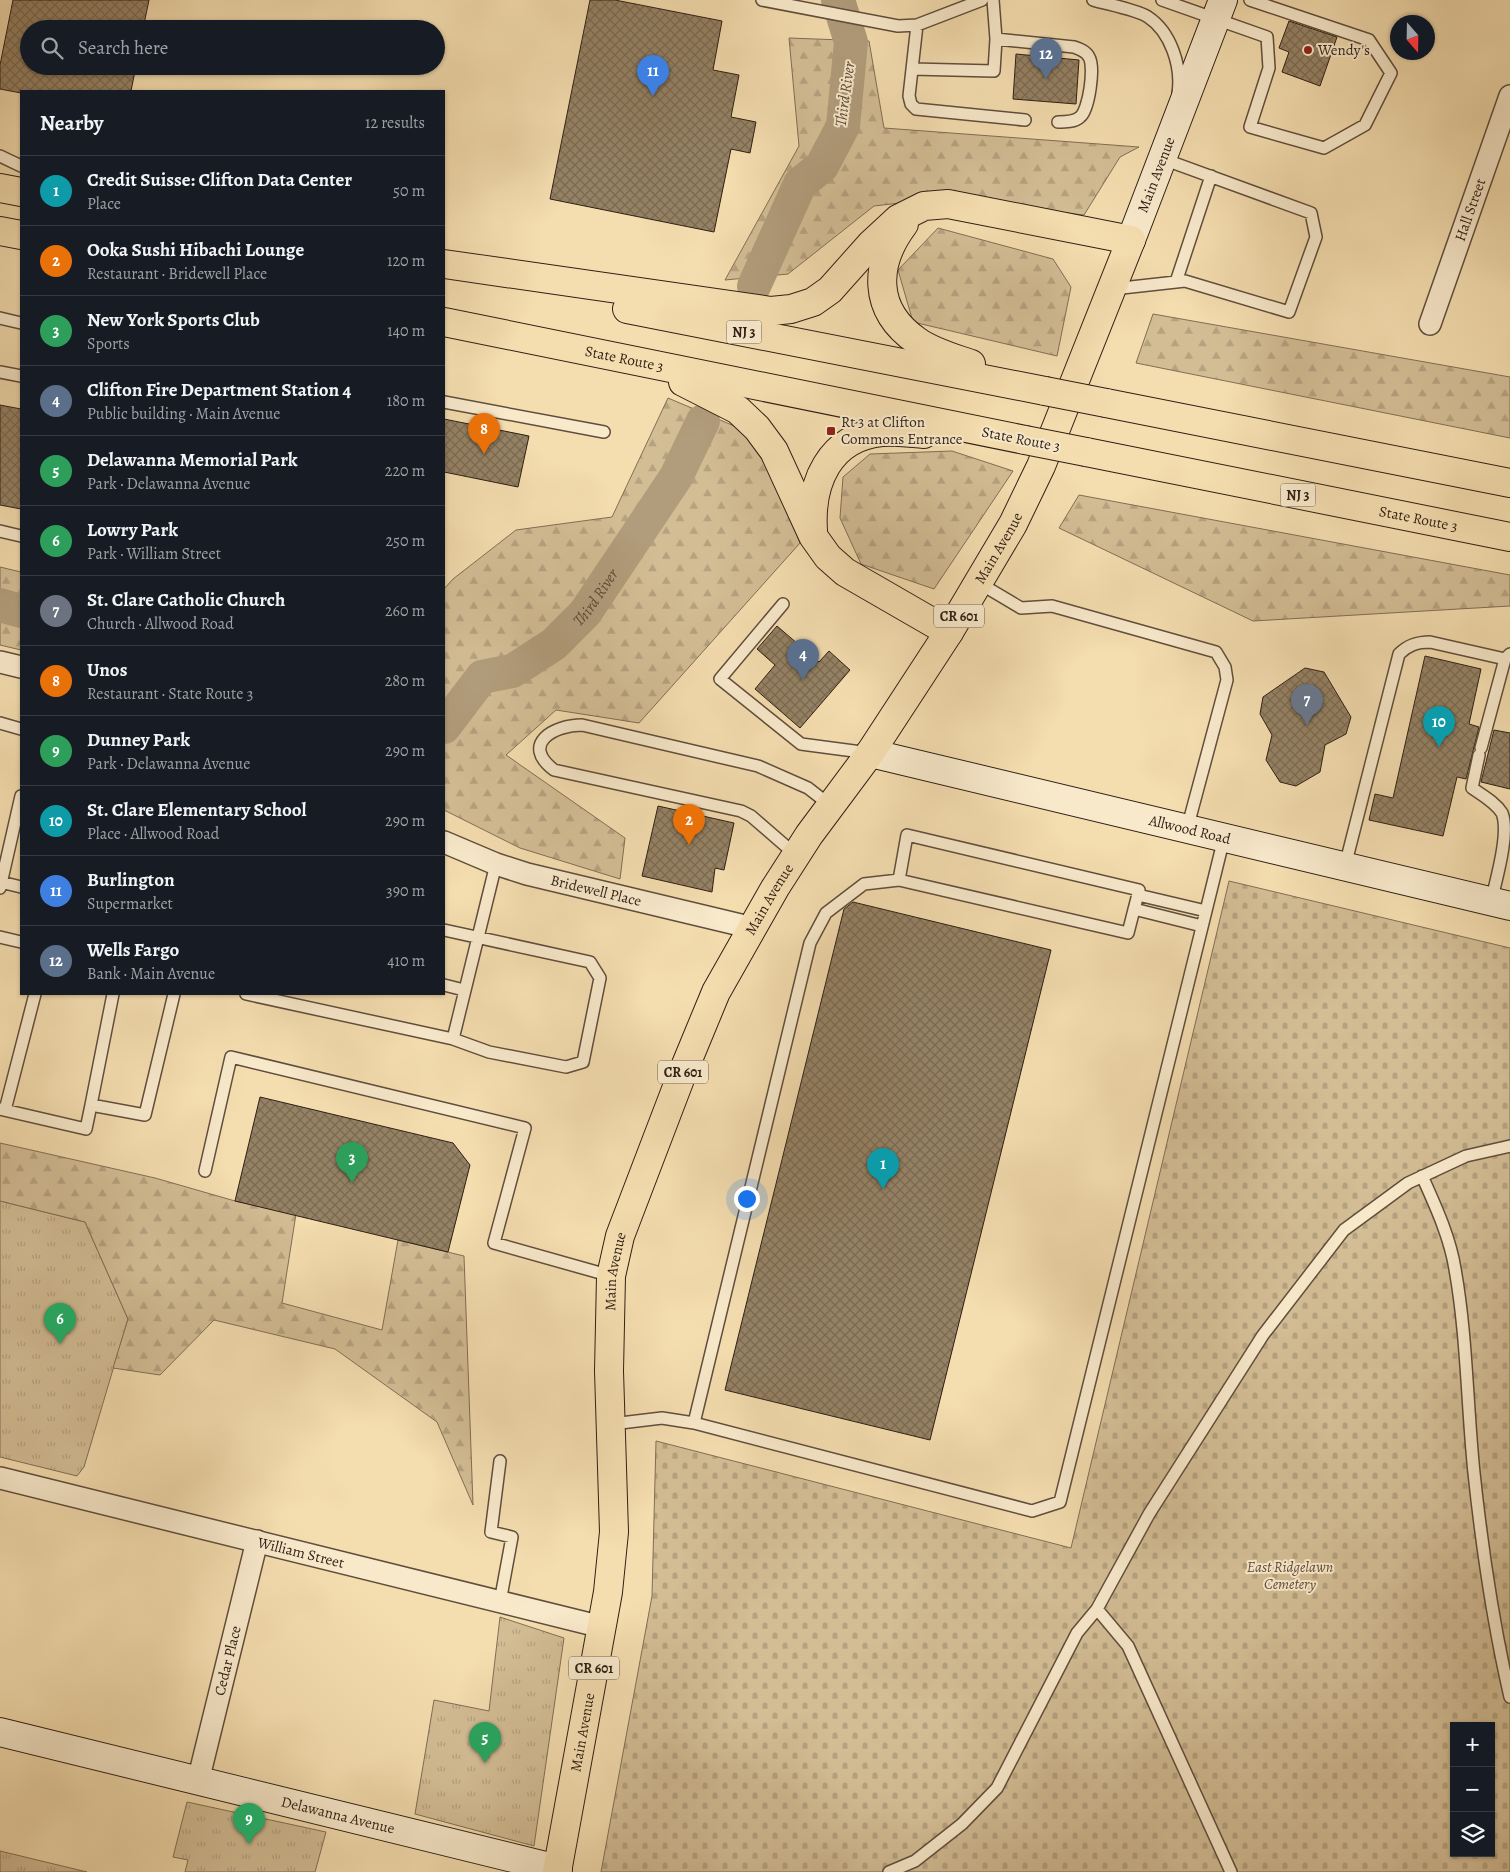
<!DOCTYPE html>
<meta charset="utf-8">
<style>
:root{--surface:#171b24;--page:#20242c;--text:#f1f3f6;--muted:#9ea1a6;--line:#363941;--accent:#c59692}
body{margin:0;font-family:Alegreya,serif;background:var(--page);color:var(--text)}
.controls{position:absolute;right:15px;bottom:15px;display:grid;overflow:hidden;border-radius:0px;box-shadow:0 1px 4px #0004}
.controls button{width:45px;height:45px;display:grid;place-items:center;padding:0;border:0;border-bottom:1px solid var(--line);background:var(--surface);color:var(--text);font:25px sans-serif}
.compass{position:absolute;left:1390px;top:15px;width:45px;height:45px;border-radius:50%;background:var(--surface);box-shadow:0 1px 4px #0004;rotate:160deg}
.you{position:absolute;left:746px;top:1198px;width:18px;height:18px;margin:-12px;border:4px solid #fff;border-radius:50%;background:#1a73e8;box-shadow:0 0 0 8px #1a73e833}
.badge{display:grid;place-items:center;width:32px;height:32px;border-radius:50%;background:var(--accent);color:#fff;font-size:16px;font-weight:700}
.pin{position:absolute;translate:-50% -41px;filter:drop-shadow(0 1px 2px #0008)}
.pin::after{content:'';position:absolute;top:26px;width:18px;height:15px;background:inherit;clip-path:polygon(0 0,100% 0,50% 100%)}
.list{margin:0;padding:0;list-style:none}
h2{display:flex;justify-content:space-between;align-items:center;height:65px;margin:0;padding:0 20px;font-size:21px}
h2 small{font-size:16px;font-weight:400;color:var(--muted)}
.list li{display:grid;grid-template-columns:32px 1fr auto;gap:15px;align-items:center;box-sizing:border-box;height:70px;padding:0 20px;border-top:1px solid var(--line)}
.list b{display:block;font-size:19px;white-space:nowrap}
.list p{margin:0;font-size:16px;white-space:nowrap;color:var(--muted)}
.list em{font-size:16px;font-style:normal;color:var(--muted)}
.icon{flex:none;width:28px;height:28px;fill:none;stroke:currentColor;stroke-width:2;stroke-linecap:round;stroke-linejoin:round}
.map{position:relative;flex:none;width:1510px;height:1872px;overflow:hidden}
.search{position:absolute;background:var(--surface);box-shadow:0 1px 4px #0004;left:20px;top:20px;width:425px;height:55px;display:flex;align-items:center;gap:12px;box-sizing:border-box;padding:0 18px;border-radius:28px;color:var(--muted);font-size:19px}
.panel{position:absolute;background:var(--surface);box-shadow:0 1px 4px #0004;left:20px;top:90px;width:425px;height:905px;border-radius:0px}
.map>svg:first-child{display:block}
.grass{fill:url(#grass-tufts);stroke:#816e55}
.forest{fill:url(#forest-firs);stroke:#816e55}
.cemetery{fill:url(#cemetery-stones);stroke:#816e55;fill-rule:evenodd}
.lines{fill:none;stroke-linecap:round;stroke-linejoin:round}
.river{stroke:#b19c7b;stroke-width:34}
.building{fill:url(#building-cross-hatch);stroke:#2f1f15}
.lane-casing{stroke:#604e3c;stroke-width:14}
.street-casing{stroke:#604e3c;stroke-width:24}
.secondary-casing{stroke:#2f1f15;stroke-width:30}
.primary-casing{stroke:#2f1f15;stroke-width:30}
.highway-casing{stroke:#2f1f15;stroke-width:30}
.lane{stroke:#f8e9cb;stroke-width:11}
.street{stroke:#f8e9cb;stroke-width:21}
.secondary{stroke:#f8e9cb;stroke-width:28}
.primary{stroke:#f4ddaf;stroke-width:28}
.highway{stroke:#f4ddaf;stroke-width:28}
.highway-bridge-casing{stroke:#2f1f15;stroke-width:30;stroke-linecap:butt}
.highway-bridge{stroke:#f4ddaf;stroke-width:28}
.poi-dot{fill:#8f2418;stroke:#f8e9cb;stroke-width:2}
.labels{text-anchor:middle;stroke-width:4;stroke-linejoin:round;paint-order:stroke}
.shield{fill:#f8e9cb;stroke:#6b5c4c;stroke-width:1}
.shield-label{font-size:14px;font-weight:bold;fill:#2f1f15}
.poi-label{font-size:15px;fill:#2f1f15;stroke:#f8e9cb;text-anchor:start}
.street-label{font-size:15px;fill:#2f1f15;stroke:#f8e9cb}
.park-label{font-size:15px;font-style:italic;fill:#604e3b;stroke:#f8e9cb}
.water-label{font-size:16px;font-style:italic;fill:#5c4b39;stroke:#f8e9cb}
</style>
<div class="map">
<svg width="1510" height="1872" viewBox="0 0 1510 1872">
<defs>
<pattern id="grass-tufts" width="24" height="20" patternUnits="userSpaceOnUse" patternTransform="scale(1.25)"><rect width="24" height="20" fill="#d3bd95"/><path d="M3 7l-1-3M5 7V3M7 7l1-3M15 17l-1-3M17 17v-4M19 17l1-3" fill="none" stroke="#b5a280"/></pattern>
<pattern id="forest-firs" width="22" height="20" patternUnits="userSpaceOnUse" patternTransform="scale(1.25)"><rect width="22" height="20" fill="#d3bd95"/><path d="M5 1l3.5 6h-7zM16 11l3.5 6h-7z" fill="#b5a280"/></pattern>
<pattern id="cemetery-stones" width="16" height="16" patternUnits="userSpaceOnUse" patternTransform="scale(1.25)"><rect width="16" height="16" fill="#d3bd95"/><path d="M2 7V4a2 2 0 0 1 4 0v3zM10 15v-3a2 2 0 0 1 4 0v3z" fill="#b5a280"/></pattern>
<pattern id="building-cross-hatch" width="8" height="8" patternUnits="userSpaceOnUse" patternTransform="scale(1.25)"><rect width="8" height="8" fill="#958265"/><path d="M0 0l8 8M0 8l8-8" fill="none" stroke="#7a6a52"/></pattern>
</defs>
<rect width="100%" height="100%" fill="#f4ddaf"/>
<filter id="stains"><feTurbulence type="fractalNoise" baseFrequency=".004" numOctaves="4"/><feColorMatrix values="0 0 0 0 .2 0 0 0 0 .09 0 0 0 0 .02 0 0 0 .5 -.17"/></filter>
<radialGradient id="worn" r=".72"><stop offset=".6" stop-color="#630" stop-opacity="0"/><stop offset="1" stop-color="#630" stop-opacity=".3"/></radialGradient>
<path class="grass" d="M0 1201 85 1222 128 1319 84 1467 77 1476 0 1457Z
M500 1617 564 1638 534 1846 415 1814 434 1700 489 1711Z
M187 1802 326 1832 315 1872H185L188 1860 173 1857Z
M0 1851 87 1872H0Z"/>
<path class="forest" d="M789 38 869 41 884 128 1139 147 1120 157 1084 215 943 198 874 206 788 274 725 280 799 146Z
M938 228 1053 259 1071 287 1057 356 913 322 898 270Z
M1153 314 1510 377V438L1136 363Z
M668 398 739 428 763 446 800 543 639 723 556 710 506 755 625 838 620 879 520 848 444 810V589L453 579 516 530 612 517Z
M952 451 1013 471 934 589 861 564 840 518 843 477 870 454Z
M1079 495 1510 575V606L1253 621 1059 528Z
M0 567 21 572V650L0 645Z
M0 1143 155 1178 235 1201 296 1214 282 1303 382 1330 398 1240 464 1256 473 1505 437 1422 335 1349 214 1320 160 1375 113 1368 128 1319 85 1222 0 1201Z"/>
<path class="cemetery" d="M1229 881 1510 948V1872H601L652 1596 656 1441 1071 1548ZM1454 1726H1491V1853H1454Z"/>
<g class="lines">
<g class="river">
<path d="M754 286 800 184 822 166 843 126 851 42 838 0"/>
<path d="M0 605 21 611"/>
<path id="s1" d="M444 727 482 677 512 671 528 661 554 644 585 613 676 477 703 421"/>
</g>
</g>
<path class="building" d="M13 0H149L143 29H29V66H136L131 91 21 93 0 89V65Z
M590 0H615L722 21 713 70 739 75 731 117 756 122 750 153 731 149 714 232 550 199Z
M1289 21 1337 37 1320 86 1282 72 1289 52 1279 48Z
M1016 54 1079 60 1076 104 1013 99Z
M0 405 21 409V509L0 505Z
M444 419 529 436 518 487 444 472Z
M777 626 819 662 829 651 850 670 800 728 755 689 775 665 757 649Z
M1425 656 1481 669 1469 724 1479 727 1466 779 1457 777 1443 836 1369 820 1375 794 1393 798Z
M1305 668 1324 672 1351 717 1346 734 1325 745 1320 772 1296 786 1280 782 1266 760 1272 735 1260 714 1263 697Z
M1494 730 1510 733V789L1481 782Z
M658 806 734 823 724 870 715 868 712 892 642 876Z
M853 902 1051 950 930 1440 725 1390 844 909Z
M260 1097 453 1143 470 1165 448 1252 235 1201Z"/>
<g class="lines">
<defs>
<path id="lane" d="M762 0 898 26 917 25 982 0
M1093 0C1106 4 1138 10 1148 17 1171 32 1182 67 1178 93
M1162 0 1267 37 1269 68 1250 127 1324 148 1365 125 1391 73 1369 40 1250 0
M917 25 909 96 911 104 916 109 1025 120
M996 39 1074 47C1080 49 1086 51 1089 57 1095 67 1089 110 1080 117 1075 122 1065 122 1058 122
M912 69 994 71 996 39 993 0
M0 156 21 166
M1176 282 1211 176
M1113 289 1185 281 1289 312 1316 237 1311 213 1163 159
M0 318 21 323
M0 372 21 376
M444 402 604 432
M0 531 21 536
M979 583 1021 608 1052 606 1216 652 1225 667 1227 680 1187 829
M783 604 720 679 801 744 869 753
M0 723 21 729
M1481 748 1505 659 1510 654
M1479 755 1472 788C1482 795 1495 802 1502 813 1510 833 1496 880 1491 902
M796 855 751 816 741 811 554 770C520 744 554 725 582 725L758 766 808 788 831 806
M1345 866 1399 654C1408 645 1417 642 1430 642L1505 659
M1 882 21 887
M0 888 21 796
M1138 895 1206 911
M1134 909 1202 926
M444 930 590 962 600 978 583 1062 566 1067 489 1052 453 1039
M0 937 21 942
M444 985 464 990
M246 994 453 1039 496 864
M91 1105 113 994
M0 1109 86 1129 91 1105 145 1115 174 994
M5 1110 35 994
M205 1171 231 1057 525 1128 494 1243 611 1276
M1422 1176C1435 1205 1450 1237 1455 1269 1467 1336 1467 1405 1474 1473 1482 1548 1493 1623 1510 1697
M694 1423 810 943 826 913 864 884 899 880 1128 933 1139 890 907 835 899 880
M612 1424 662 1418 694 1423 1032 1511 1060 1502 1224 838
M500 1602 512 1537 491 1532 500 1461
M1097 1609 1149 1514 1263 1335 1344 1230 1408 1183 1466 1156 1510 1146
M889 1872 915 1861 962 1824 997 1788 1077 1633 1097 1609 1128 1646 1231 1872"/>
<g id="street">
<path id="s2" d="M1430 324 1510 96"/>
<path d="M0 662 21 667"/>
<path id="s3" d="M444 842 496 864 527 874 753 928"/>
<path id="s4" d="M0 1478 602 1627"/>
<path id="s5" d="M198 1781 257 1541"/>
</g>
<g id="secondary">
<path id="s6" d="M1131 240 1223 0"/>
<path id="s7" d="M870 753 1510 906"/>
<path id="s8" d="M0 1732 558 1869"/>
</g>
<g id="primary">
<path id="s9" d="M557 1872 608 1592 614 1532 609 1371 611 1276 620 1236 680 1079 716 992 775 888 809 835 870 753 949 632 1013 524 1041 466 1131 240"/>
</g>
<g id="highway">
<path d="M0 188 21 192"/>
<path d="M904 224C874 264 872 310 917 341 932 352 954 358 971 364"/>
<path d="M0 231 21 235"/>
<path d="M444 264 771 311 791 309 813 302 830 290 871 244 898 219 924 206 948 204 1131 240"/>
<path d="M627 309 1045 391"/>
<path id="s10" d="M444 322 1025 440"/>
<path d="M683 382 738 410 757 428 774 451 813 536 828 557 845 572 949 632"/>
<path d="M1106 403 1510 483"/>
<path id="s11" d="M1086 452 1510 537"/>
<path d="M813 530C810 483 829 437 882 432 895 431 910 433 924 434"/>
</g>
</defs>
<use href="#lane" class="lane-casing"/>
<use href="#street" class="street-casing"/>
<use href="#secondary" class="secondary-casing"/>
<use href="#primary" class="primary-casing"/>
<use href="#highway" class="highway-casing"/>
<use href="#lane" class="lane"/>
<use href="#street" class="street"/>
<use href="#secondary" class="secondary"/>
<use href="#primary" class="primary"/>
<use href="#highway" class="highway"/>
<defs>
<path id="highway-bridge" d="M1045 391 1106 403
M1025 440 1086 452"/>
</defs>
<use href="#highway-bridge" class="highway-bridge-casing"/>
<use href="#highway-bridge" class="highway-bridge"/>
</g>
<g class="poi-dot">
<circle cx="1308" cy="50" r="5"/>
<rect x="826" y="426" width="10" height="10" rx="2.5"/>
</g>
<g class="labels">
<g class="shield">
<rect x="726.5" y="320.5" width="35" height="23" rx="4"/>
<rect x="1280.5" y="483.5" width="35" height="23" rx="4"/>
<rect x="934" y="604.5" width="50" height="23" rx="4"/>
<rect x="658" y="1060.5" width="50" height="23" rx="4"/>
<rect x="569" y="1656.5" width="50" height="23" rx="4"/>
</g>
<g class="shield-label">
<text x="744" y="337">NJ 3</text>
<text x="1298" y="500">NJ 3</text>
<text x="959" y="621">CR 601</text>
<text x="683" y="1077">CR 601</text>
<text x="594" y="1673">CR 601</text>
</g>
<g class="poi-label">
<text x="1318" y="55">Wendy's</text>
<text x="841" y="427">Rt 3 at Clifton<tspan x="841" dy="17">Commons Entrance</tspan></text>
</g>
<g class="street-label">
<text dy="5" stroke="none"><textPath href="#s6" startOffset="70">Main Avenue</textPath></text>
<text dy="5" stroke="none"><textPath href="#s2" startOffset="121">Hall Street</textPath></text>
<text dy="5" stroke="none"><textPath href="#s10" startOffset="184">State Route 3</textPath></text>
<text transform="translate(1021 439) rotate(11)" y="5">State Route 3</text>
<text dy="5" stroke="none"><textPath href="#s11" startOffset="339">State Route 3</textPath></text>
<text dy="5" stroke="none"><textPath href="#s9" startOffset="1431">Main Avenue</textPath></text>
<text dy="5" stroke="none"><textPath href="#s7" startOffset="329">Allwood Road</textPath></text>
<text dy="5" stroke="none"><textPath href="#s3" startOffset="160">Bridewell Place</textPath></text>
<text dy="5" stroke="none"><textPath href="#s9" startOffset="1011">Main Avenue</textPath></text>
<text dy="5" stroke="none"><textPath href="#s9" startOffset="606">Main Avenue</textPath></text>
<text dy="5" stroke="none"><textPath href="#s4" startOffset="310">William Street</textPath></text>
<text dy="5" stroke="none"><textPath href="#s5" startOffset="124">Cedar Place</textPath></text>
<text dy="5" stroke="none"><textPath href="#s9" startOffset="142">Main Avenue</textPath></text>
<text dy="5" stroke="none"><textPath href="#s8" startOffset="348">Delawanna Avenue</textPath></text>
</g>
<g class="park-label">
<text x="1290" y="1572">East Ridgelawn<tspan x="1290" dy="17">Cemetery</tspan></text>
</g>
<g class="water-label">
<text transform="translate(844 94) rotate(-82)" y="6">Third River</text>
<text dy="6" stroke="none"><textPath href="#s1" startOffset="206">Third River</textPath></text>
</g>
</g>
<rect width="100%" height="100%" filter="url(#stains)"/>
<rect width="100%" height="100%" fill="url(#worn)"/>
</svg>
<div class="controls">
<button>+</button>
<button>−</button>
<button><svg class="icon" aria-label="layers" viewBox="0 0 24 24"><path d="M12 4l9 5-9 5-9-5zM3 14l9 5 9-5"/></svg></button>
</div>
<svg class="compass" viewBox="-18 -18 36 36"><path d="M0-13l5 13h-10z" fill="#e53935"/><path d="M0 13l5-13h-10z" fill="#9ea1a6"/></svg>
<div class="you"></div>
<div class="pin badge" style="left:883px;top:1189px;background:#0f9aa8">1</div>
<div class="pin badge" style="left:689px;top:845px;background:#e8710a">2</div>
<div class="pin badge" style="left:352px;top:1183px;background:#2e9e5b">3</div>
<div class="pin badge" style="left:803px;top:680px;background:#5c6f8a">4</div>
<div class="pin badge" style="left:485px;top:1763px;background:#2e9e5b">5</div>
<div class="pin badge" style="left:60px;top:1344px;background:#2e9e5b">6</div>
<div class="pin badge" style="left:1307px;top:725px;background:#6b7280">7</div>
<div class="pin badge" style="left:484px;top:454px;background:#e8710a">8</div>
<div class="pin badge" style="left:249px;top:1844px;background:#2e9e5b">9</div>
<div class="pin badge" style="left:1439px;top:747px;background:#0f9aa8">10</div>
<div class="pin badge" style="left:653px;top:96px;background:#3f7fe0">11</div>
<div class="pin badge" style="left:1046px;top:79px;background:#5c6f8a">12</div>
<div class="search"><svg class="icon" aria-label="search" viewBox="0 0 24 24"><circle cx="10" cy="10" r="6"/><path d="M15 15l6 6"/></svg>Search here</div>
<section class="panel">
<h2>Nearby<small>12 results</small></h2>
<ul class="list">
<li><span class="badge" style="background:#0f9aa8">1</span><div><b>Credit Suisse: Clifton Data Center</b><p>Place</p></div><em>50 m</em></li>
<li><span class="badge" style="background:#e8710a">2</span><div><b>Ooka Sushi Hibachi Lounge</b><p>Restaurant · Bridewell Place</p></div><em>120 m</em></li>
<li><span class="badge" style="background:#2e9e5b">3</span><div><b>New York Sports Club</b><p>Sports</p></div><em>140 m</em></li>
<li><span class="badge" style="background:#5c6f8a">4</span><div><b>Clifton Fire Department Station 4</b><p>Public building · Main Avenue</p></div><em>180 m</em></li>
<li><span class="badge" style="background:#2e9e5b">5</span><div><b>Delawanna Memorial Park</b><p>Park · Delawanna Avenue</p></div><em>220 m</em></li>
<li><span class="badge" style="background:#2e9e5b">6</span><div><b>Lowry Park</b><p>Park · William Street</p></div><em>250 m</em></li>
<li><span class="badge" style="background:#6b7280">7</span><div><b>St. Clare Catholic Church</b><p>Church · Allwood Road</p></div><em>260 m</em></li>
<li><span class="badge" style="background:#e8710a">8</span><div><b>Unos</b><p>Restaurant · State Route 3</p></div><em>280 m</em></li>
<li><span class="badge" style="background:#2e9e5b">9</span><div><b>Dunney Park</b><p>Park · Delawanna Avenue</p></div><em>290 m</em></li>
<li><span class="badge" style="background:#0f9aa8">10</span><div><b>St. Clare Elementary School</b><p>Place · Allwood Road</p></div><em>290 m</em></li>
<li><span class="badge" style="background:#3f7fe0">11</span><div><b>Burlington</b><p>Supermarket</p></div><em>390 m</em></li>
<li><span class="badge" style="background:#5c6f8a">12</span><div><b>Wells Fargo</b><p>Bank · Main Avenue</p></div><em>410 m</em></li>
</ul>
</section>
</div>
